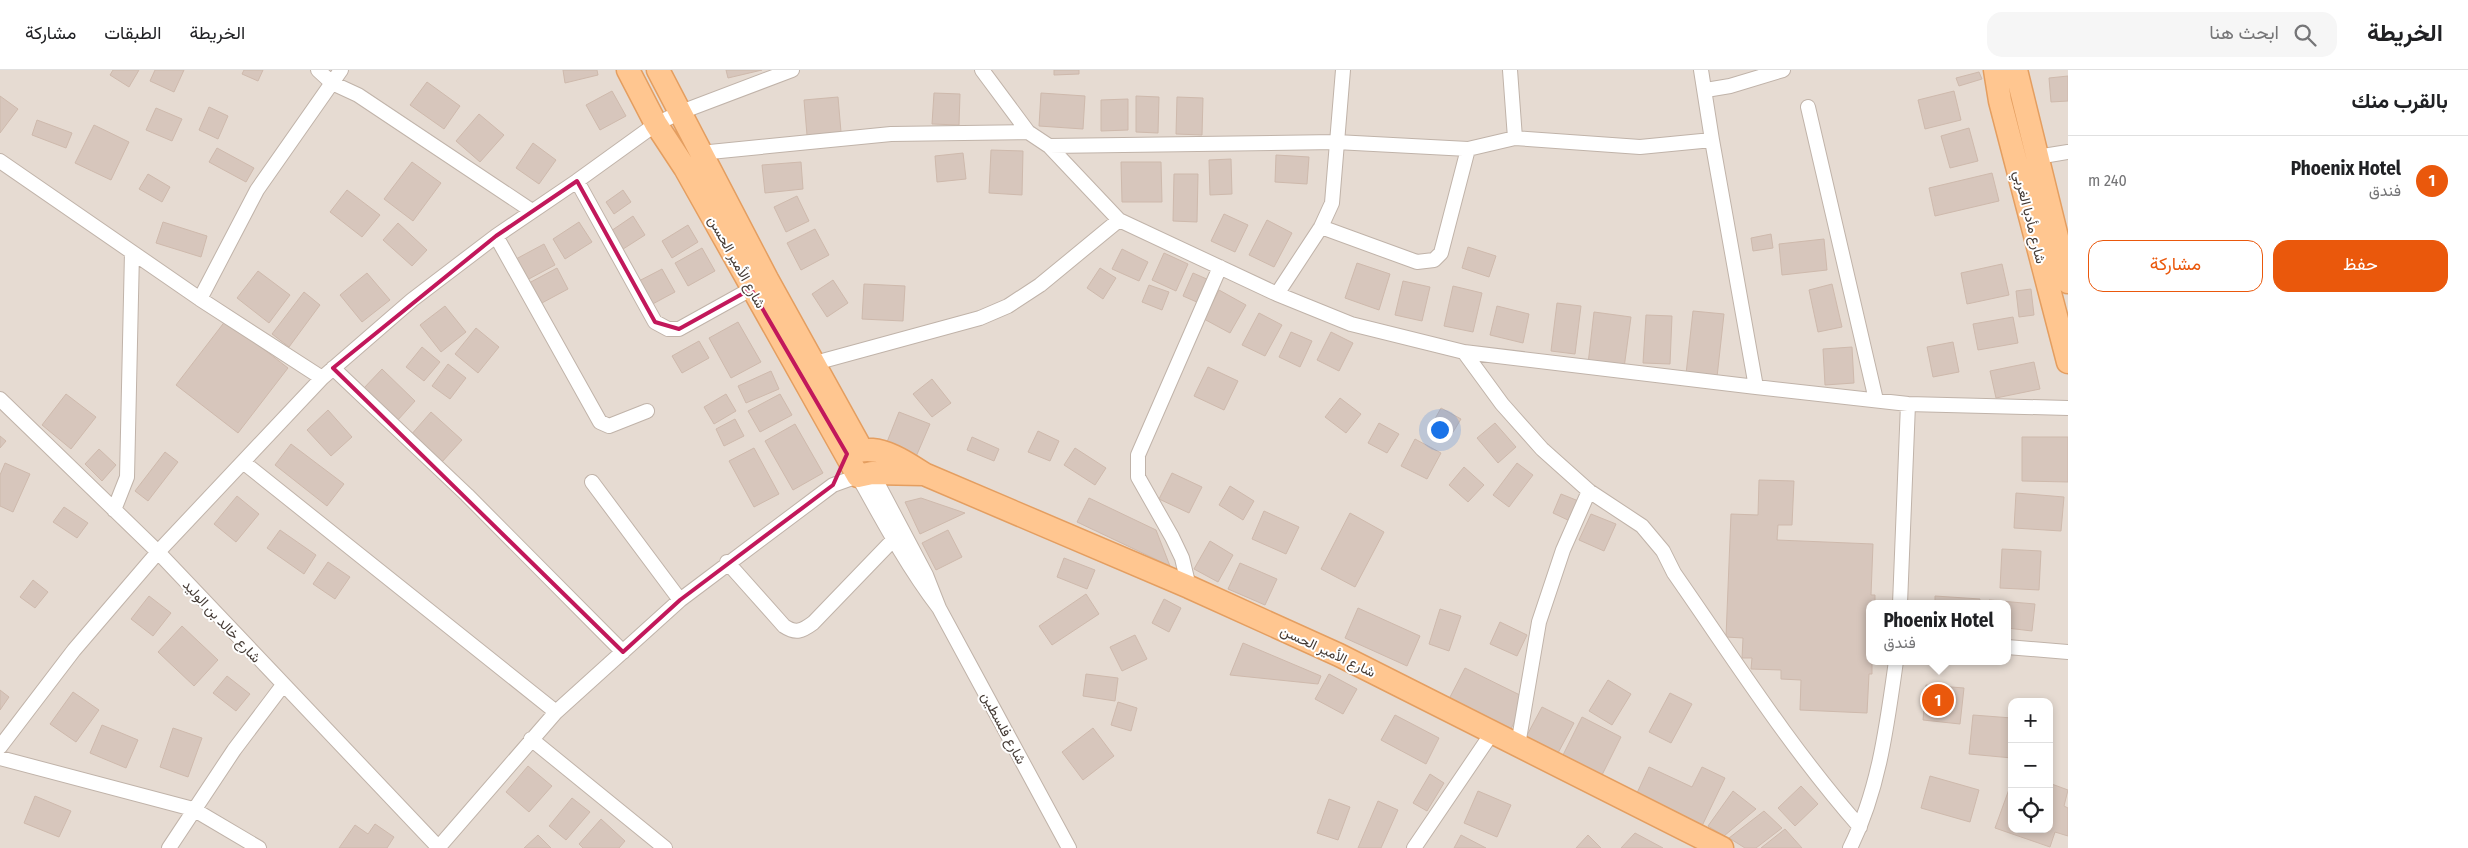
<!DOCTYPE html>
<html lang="ar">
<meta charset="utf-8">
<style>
:root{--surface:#fff;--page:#f6f6f6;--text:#202124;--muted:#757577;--line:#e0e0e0;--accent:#ea580c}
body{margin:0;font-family:"Fira Sans Condensed",Vazirmatn,sans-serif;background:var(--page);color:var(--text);direction:rtl}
.controls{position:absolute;right:15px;bottom:15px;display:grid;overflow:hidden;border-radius:10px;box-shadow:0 2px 8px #0003}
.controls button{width:45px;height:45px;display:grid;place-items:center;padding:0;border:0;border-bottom:1px solid var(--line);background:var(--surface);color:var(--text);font:25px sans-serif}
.you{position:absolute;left:1439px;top:359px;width:18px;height:18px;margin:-12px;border:4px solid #fff;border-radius:50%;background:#1a73e8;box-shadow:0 0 0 8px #1a73e833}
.badge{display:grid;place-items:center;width:32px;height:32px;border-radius:50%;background:var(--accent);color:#fff;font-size:16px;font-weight:700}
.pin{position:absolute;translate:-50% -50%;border:2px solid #fff;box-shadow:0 1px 5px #0006}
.popup{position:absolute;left:1866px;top:530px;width:145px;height:65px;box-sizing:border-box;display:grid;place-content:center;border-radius:10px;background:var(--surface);filter:drop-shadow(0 1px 4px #0005);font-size:16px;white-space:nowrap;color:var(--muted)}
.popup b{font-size:19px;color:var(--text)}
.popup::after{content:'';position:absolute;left:50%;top:100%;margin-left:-10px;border:10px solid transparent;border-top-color:var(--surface)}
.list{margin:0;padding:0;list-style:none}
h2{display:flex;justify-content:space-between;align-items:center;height:65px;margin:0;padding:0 20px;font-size:21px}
h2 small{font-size:16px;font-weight:400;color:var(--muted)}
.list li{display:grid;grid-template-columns:32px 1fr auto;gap:15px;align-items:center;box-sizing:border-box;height:90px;padding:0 20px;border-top:1px solid var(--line)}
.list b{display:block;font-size:19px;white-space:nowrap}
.list p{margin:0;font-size:16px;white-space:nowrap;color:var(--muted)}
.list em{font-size:16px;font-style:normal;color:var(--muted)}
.actions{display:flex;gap:10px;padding:15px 20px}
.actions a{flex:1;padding:11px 0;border:1px solid var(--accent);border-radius:15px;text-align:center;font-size:18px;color:var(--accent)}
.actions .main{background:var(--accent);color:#fff}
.icon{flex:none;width:28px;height:28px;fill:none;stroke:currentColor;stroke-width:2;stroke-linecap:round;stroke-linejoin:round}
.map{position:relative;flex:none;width:2068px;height:778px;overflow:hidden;direction:ltr}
header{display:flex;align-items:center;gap:30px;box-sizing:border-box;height:70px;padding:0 25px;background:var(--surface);border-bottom:1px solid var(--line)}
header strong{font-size:24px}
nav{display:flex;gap:28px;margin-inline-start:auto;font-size:18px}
.search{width:350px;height:45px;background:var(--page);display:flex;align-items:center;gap:12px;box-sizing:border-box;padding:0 18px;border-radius:15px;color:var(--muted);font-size:19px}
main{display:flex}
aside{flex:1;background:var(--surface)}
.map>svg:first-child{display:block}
.residential{fill:#e6dbd2;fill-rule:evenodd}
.building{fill:#d7c6bc;stroke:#ceb9ac}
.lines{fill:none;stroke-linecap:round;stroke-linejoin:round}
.minor-casing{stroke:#c0b3a9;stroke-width:16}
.primary-casing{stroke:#e49e60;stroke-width:25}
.minor{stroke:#fff;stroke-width:14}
.primary{stroke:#ffc690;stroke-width:22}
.marked{fill:none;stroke:#c2185b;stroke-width:4;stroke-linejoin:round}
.labels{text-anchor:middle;stroke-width:4;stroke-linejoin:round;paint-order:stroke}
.street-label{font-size:14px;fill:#443a34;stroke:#fff}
</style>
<header>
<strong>الخريطة</strong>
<div class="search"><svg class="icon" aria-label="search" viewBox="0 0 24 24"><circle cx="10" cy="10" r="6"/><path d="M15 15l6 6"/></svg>ابحث هنا</div>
<nav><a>الخريطة</a><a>الطبقات</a><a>مشاركة</a></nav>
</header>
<main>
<aside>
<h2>بالقرب منك<small></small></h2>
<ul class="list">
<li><span class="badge">1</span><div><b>Phoenix Hotel</b><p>فندق</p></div><em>240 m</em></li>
</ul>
<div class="actions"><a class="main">حفظ</a><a>مشاركة</a></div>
</aside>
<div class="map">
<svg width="2068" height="778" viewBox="0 0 2068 778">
<rect width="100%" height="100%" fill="#f2eae4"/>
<path class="residential" d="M0 0H2068V778H0ZM1869 534H2007V591H1869ZM2012 632H2049V759H2012Z"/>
<path class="building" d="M113 0H139L129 17 110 5Z
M155 0H184L174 22 150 11Z
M244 0H263L258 11 242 4Z
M563 0H597L598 5 565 13Z
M726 0H762L728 8Z
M1054 0H1079V4L1054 5Z
M1979 2 1982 9 1959 16 1956 8Z
M2068 6V31L2051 32 2049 8Z
M427 12 460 36 444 59 410 35Z
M612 21 626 46 600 60 586 35Z
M1954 21 1961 50 1925 59 1918 30Z
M934 23 960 24 959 55 932 54Z
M1041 23 1085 26 1083 59 1039 56Z
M0 26 18 39 0 63Z
M1136 26 1159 27 1158 63 1136 62Z
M838 27 841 62 807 65 804 30Z
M1177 27 1203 28 1202 65 1176 64Z
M1128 29V60L1101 61V30Z
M209 37 228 46 218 69 199 60Z
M156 38 182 49 172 71 146 60Z
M479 44 504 65 480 92 456 71Z
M37 50 72 63 66 78 32 65Z
M94 55 129 72 111 110 75 93Z
M1969 58 1978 91 1950 98 1941 66Z
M533 73 556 90 539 114 516 98Z
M217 78 254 98 246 112 209 92Z
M991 80 1023 81 1022 125 989 123Z
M963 83 966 109 937 112 935 86Z
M1276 85 1309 87 1307 114 1275 112Z
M1231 89 1232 124 1210 125 1209 90Z
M412 92 441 113 413 151 384 129Z
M801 92 803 119 765 123 762 95Z
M1121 92H1161L1162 132H1122Z
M1992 103 1999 131 1935 146 1929 118Z
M148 104 170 117 162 132 139 119Z
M1174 104H1198L1197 152 1173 151Z
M347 120 380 145 362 167 330 142Z
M623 120 631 132 614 144 606 132Z
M797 126 809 151 786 162 774 137Z
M1224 144 1248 155 1235 182 1211 171Z
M633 146 645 165 620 181 608 163Z
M1267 150 1292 163 1274 197 1249 185Z
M163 152 207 166 201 187 156 173Z
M579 152 592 172 565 189 553 169Z
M398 153 427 180 412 196 383 170Z
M688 155 698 172 672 188 662 171Z
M815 159 829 185 801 200 787 173Z
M1771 164 1773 178 1753 181 1751 168Z
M1824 169 1827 200 1782 205 1779 174Z
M544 174 555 195 527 210 516 189Z
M1468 177 1496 186 1489 207 1462 198Z
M702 178 715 201 688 216 675 193Z
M1122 179 1148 192 1139 211 1112 199Z
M1164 183 1188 194 1176 221 1152 210Z
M1357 193 1390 204 1379 240 1345 228Z
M2002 194 2009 225 1967 234 1961 203Z
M557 198 568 219 540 234 529 213Z
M1100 198 1116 208 1103 229 1087 218Z
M662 199 675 222 647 237 635 213Z
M258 201 290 225 269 253 237 228Z
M367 203 390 230 362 252 340 225Z
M1193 203 1209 210 1199 233 1183 226Z
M833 210 848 233 827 247 812 224Z
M1403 211 1430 217 1422 251 1395 245Z
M864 214 905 216 903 251 862 249Z
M1832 214 1842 257 1818 262 1809 220Z
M1149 215 1169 222 1162 240 1142 232Z
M1453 216 1482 223 1473 262 1444 256Z
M2031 219 2034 245 2019 247 2016 221Z
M1219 220 1246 235 1230 263 1204 249Z
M304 222 320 235 289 277 272 264Z
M1557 233 1581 236 1575 284 1551 281Z
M445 236 466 262 441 282 420 255Z
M1497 236 1529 244 1523 273 1490 265Z
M1693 241 1724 244 1717 307 1686 304Z
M1594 242 1631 247 1624 298 1588 294Z
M1259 243 1282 255 1265 286 1242 275Z
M1646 245 1672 246 1670 294 1643 293Z
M2013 247 2018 273 1978 280 1973 254Z
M226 250 288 298 238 363 176 315Z
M738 252 761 292 731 308 709 268Z
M476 258 499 277 478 303 455 284Z
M1291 262 1312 271 1300 297 1279 287Z
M1331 262 1353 273 1339 301 1317 290Z
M699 271 709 288 682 303 672 286Z
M1953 272 1959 302 1933 307 1927 277Z
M422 277 440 292 424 311 406 297Z
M1852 277 1854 313 1825 315 1823 279Z
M2034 292 2040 319 1996 328 1990 301Z
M448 294 466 308 450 329 432 316Z
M1208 297 1238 311 1224 340 1194 326Z
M382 299 415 331 397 351 363 319Z
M771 301 779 319 746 333 738 316Z
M932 309 951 333 932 347 913 324Z
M66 324 96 347 71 379 42 355Z
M726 324 736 341 714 354 704 337Z
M780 324 792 345 760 362 748 341Z
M1340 328 1361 344 1346 363 1325 347Z
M1441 338 1461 349 1450 367 1431 356Z
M328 340 352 367 331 386 307 360Z
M431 342 462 370 441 393 410 366Z
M899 342 930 354 915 389 885 377Z
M735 349 744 366 724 376 716 359Z
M1379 353 1399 364 1387 383 1368 373Z
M1495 353 1516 377 1498 393 1477 368Z
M795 354 823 403 793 420 765 371Z
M1038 361 1059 371 1050 391 1028 382Z
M0 366 6 371 0 378Z
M972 367 999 379 994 391 967 380Z
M2022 367H2068V412L2022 411Z
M1415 369 1441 383 1427 409 1401 396Z
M291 374 344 414 327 436 275 395Z
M754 378 779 424 754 437 729 391Z
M1075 378 1106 398 1095 415 1064 395Z
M99 379 116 395 102 411 85 394Z
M165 382 178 392 148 431 135 421Z
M5 393 30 404 13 442 0 436V405Z
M1517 393 1533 405 1509 437 1493 425Z
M1464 397 1484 415 1468 432 1449 415Z
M1172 403 1202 417 1189 443 1159 429Z
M1759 410 1794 411 1792 455H1778L1777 470 1873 474 1871 525H1875V534H1869V591H1872V604H1869L1867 643 1800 640 1801 610 1781 609V600L1751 599 1752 588H1742L1743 568 1726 567 1731 444 1758 445Z
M1230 416 1254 431 1243 450 1219 435Z
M2016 423 2064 427 2061 461 2014 458Z
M1561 424 1581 432 1572 452 1553 443Z
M237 426 259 444 236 472 214 454Z
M921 428 965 443 920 464 905 432Z
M1089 428 1156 460 1170 496 1077 452Z
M64 437 88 453 77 468 53 452Z
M1264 441 1299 457 1286 484 1252 469Z
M1350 443 1384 462 1355 517 1321 499Z
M1591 444 1616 454 1604 481 1579 470Z
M280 460 316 485 304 504 267 478Z
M948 460 962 487 936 500 922 473Z
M1210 471 1233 485 1218 512 1194 499Z
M2002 479 2041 481 2039 520 2000 518Z
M1064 488 1095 500 1087 519 1057 507Z
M328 492 350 507 335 529 313 514Z
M1240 493 1277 509 1265 535 1228 519Z
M33 510 48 522 35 538 20 527Z
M1086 524 1099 544 1052 575 1039 556Z
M149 526 171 543 153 566 131 549Z
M1935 526 1980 529 1979 534H1935Z
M1164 529 1181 538 1169 562 1152 553Z
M1989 530 2035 534 2032 561 2007 558V534H1989Z
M1358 538 1420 566 1407 596 1345 568Z
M1440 539 1461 546 1449 581 1429 574Z
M1500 552 1527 565 1517 586 1490 574Z
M182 556 218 590 194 616 158 582Z
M1135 565 1147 589 1122 601 1110 577Z
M1243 573 1321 606 1318 614 1230 605Z
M1465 598 1526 628 1510 661 1448 631Z
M1086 604 1118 608 1115 631 1083 626Z
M1329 604 1357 619 1343 644 1315 629Z
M227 606 250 624 236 641 213 623Z
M1608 610 1631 624 1612 655 1589 641Z
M1926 615 1964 618 1960 654 1923 650Z
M0 620 9 627 0 640Z
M73 622 99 640 76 672 50 654Z
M1670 623 1692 634 1671 673 1649 662Z
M1118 632 1137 638 1131 661 1111 655Z
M1542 637 1574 653 1558 683 1526 667Z
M1395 645 1439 668 1426 694 1381 670Z
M1973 645 2012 648V688L1969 684Z
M1582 647 1621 667 1602 705 1563 685Z
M102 655 138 670 126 698 90 683Z
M173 658 202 668 188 707 160 697Z
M1093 658 1114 686 1083 710 1062 682Z
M528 696 552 716 529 742 506 722Z
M1649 697 1692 717 1702 697 1725 708 1702 756 1637 723Z
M1430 704 1444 713 1427 741 1413 733Z
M1930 706 1979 720 1970 752 1921 738Z
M2012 711V759H2049V713L2068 720 2064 736 2068 738V766L2055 762 2050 777 1995 758Z
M1801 716 1818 734 1795 756 1778 738Z
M1478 721 1511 735 1497 767 1464 753Z
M1733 721 1756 739 1724 766 1708 756Z
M35 726 71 741 59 767 24 753Z
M572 728 590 742 566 770 549 756Z
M1329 729 1350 737 1338 770 1317 763Z
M1378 731 1398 740 1381 778H1358Z
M1764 741 1782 758 1756 778H1745L1729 768Z
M601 749 625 771 619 778H583L579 774Z
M375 754 394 767 387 778H339L355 755 368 764Z
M1785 759 1802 778H1761Z
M1635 763 1663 778H1621Z
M538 765 551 778H524Z
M1461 765 1486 778H1454Z
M1588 765 1601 778H1576Z"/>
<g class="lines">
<defs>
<path id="minor" d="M318 0 332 13 358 25 532 141
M982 0 1028 62 1049 76 1119 150 1277 224 1351 254 1464 282 1756 317 1908 334 2068 338
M1510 0 1515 68
M1701 0 1712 70
M1706 20 1730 16 1783 0
M1808 37 1876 330
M1049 76 1336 72 1468 79
M700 83 891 64 1028 62
M2037 87 2068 82
M0 91 200 229 322 308
M577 111 655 252 668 259H679L751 219
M1321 157 1417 192 1434 190 1441 183 1468 79 1515 68 1640 77 1712 70 1756 317
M496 166 600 352 609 356 647 341
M1277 224 1321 157 1332 133 1343 0
M200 229 257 120 341 0
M1464 282 1502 334 1542 379 1589 421 1642 456 1663 481 1674 503C1734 589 1791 679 1860 757
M815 293 980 248 1008 236 1040 215 1119 150
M333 298 467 425 623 582
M0 329 158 482 439 778
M243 392 556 642
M872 403 926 505 939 538 1069 778
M592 412 680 530
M114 440 127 407 132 182
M727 492 784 556C796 564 802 561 813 553L893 470
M1189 517 1182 488 1172 467 1138 407V385L1220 197
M1900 534 1908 334
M2007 577 2068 582
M531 669 665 778
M1518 675 1539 552 1563 480 1589 421
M0 677 74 580 158 482 322 308 412 230 496 166 577 111 656 54 681 42 792 0
M0 688 193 739 259 778
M169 778 234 680 283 615
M438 778 556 642 680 530 833 415 858 406C883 451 907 496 939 538
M1414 778 1492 663
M1850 778C1879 720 1887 655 1896 591"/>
<path id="primary" d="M628 0 656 54 685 98 858 406 872 403 923 404
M658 0 767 209 858 373
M1995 0 2000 31 2068 292
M2016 0 2068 212
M847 384C876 372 900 388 924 404L1189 517 1339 585 1722 778"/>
</defs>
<use href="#minor" class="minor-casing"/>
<use href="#primary" class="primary-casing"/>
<use href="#minor" class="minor"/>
<use href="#primary" class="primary"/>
</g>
<path class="marked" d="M577 111 655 252 679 259 751 219 847 384 833 415 680 530 623 582 333 298 496 166Z"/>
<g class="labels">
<g class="street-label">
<text transform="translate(2030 147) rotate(76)" y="5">شارع مأدبا الغربي</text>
<text transform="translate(737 192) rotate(61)" y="5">شارع الأمير الحسن</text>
<text transform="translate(222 551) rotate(47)" y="5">شارع خالد بن الوليد</text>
<text transform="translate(1328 581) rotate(25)" y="5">شارع الأمير الحسن</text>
<text transform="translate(1004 658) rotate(62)" y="5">شارع فلسطين</text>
</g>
</g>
</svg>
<div class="controls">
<button>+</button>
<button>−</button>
<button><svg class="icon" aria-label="locate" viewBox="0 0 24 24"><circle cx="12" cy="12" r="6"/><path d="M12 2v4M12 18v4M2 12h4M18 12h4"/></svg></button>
</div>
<div class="you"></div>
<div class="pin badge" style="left:1938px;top:630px">1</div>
<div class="popup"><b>Phoenix Hotel</b>فندق</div>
</div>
</main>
